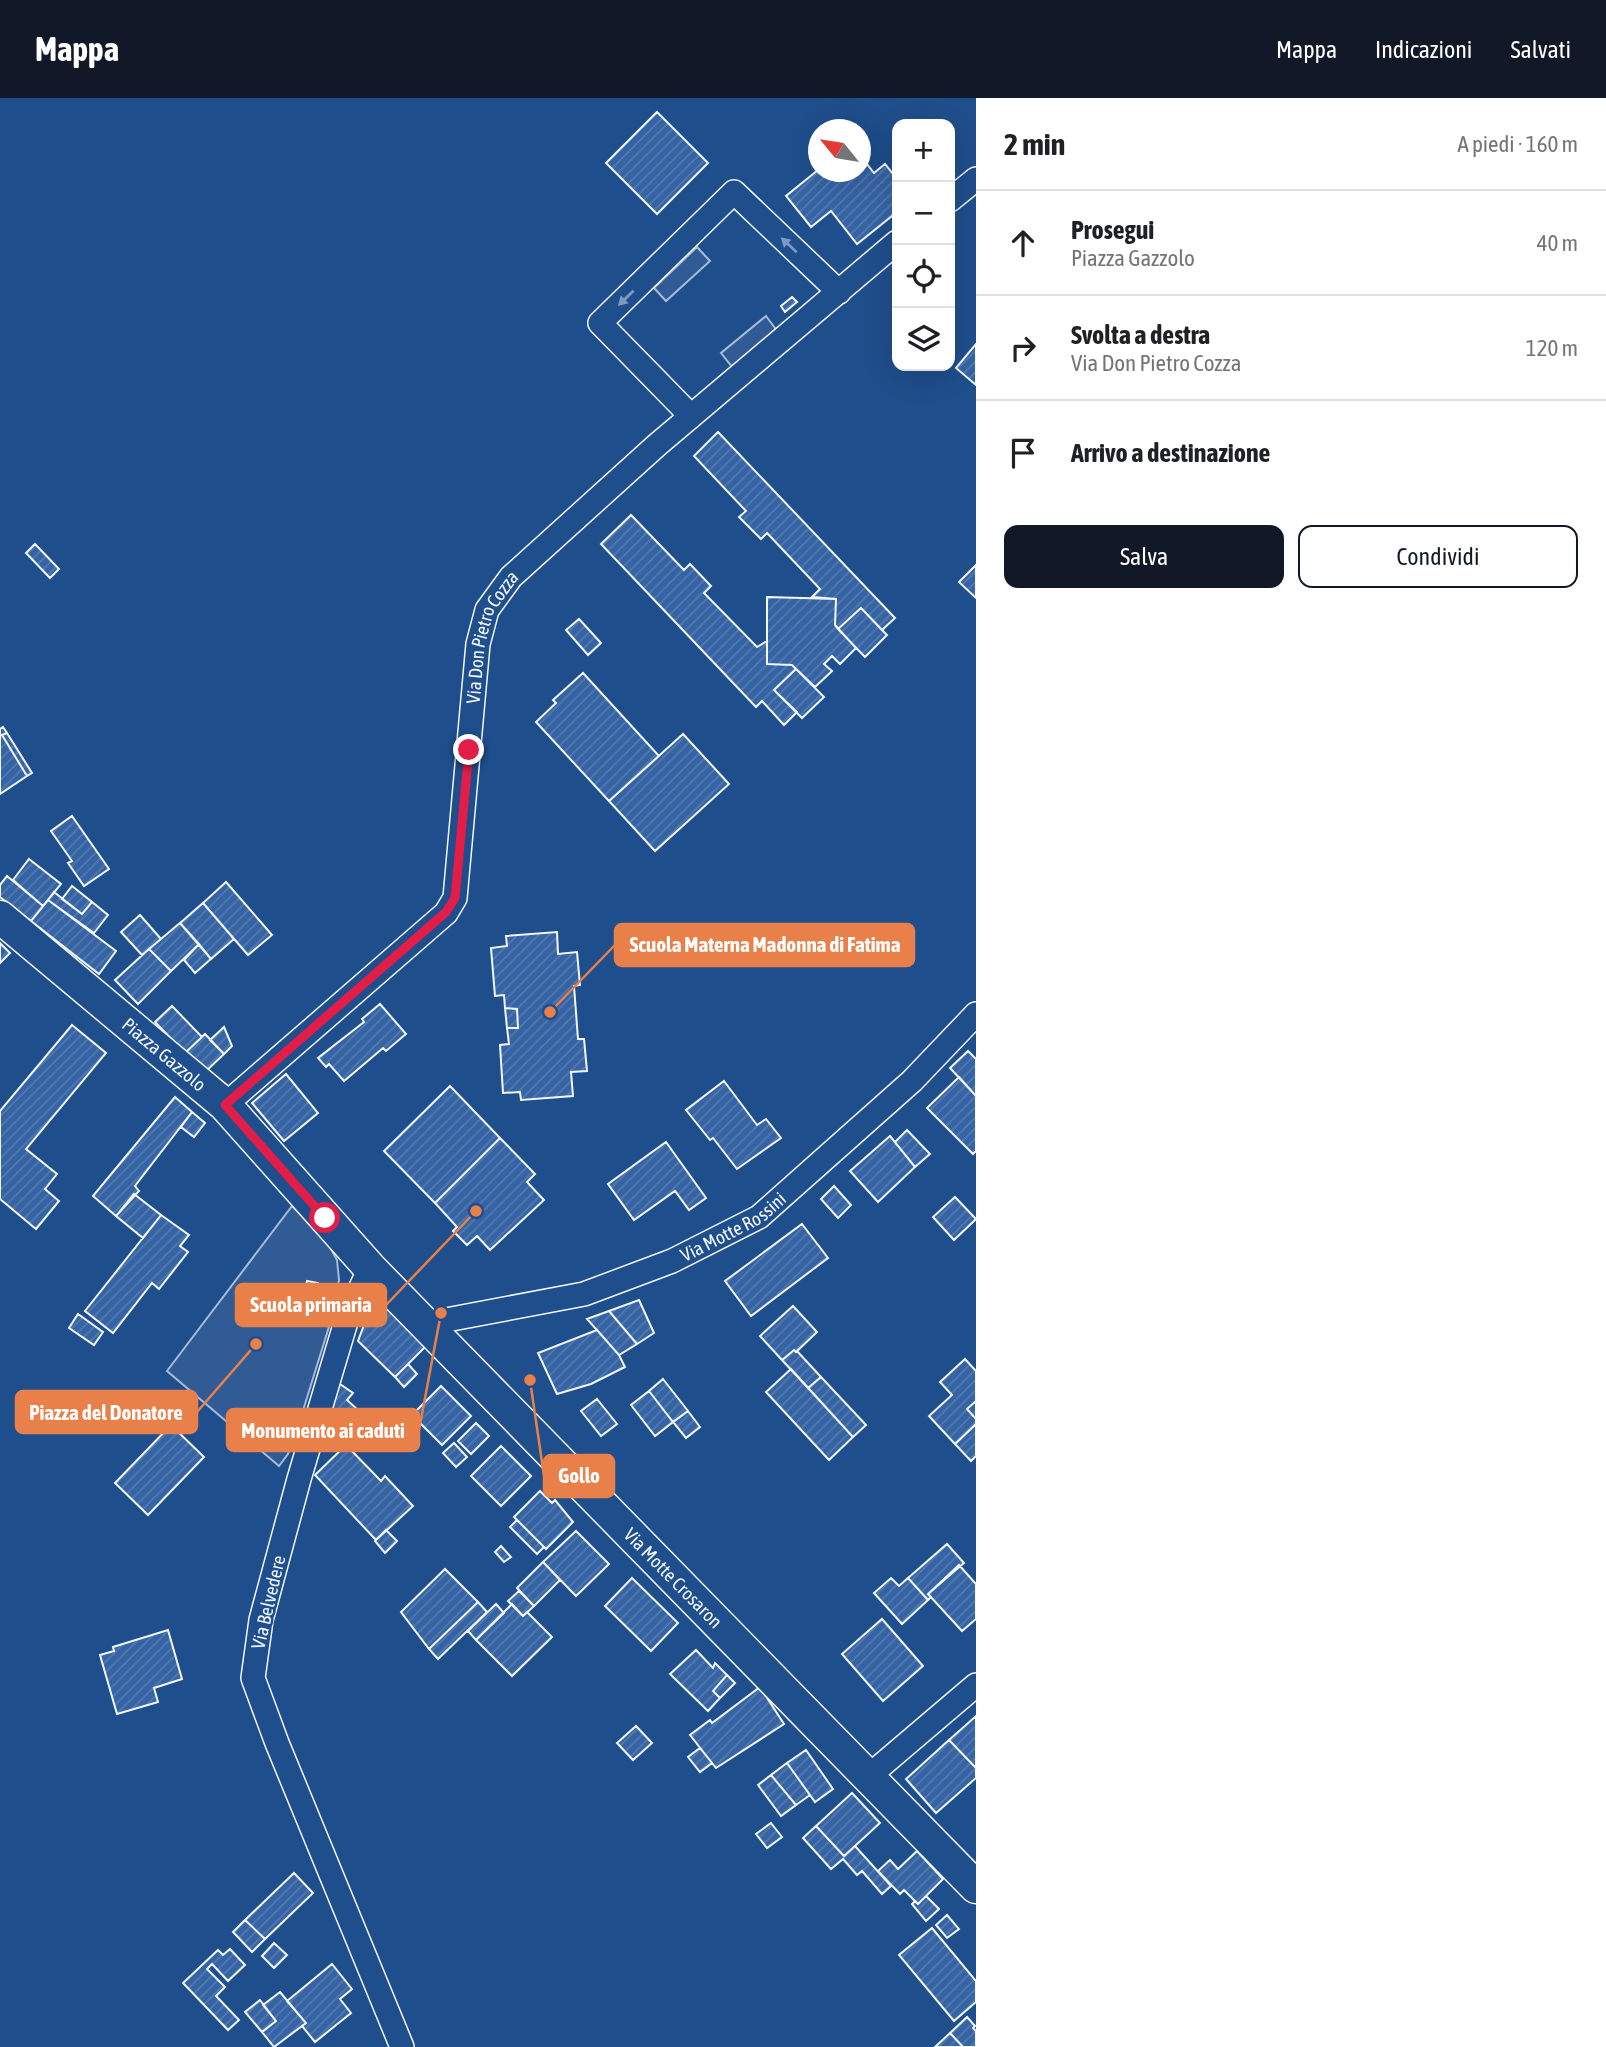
<!DOCTYPE html>
<html lang="it">
<meta charset="utf-8">
<style>
:root{--surface:#fff;--page:#f2f2f2;--text:#202124;--muted:#757577;--line:#e0e0e0;--accent:#111827}
body{margin:0;font-family:"Asap Condensed",sans-serif;background:var(--page);color:var(--text)}
.controls{position:absolute;right:21px;top:21px;display:grid;overflow:hidden;border-radius:14px;box-shadow:0 7px 28px #0002}
.controls button{width:63px;height:63px;display:grid;place-items:center;padding:0;border:0;border-bottom:2px solid var(--line);background:var(--surface);color:var(--text);font:35px sans-serif}
.compass{position:absolute;left:808px;top:21px;width:63px;height:63px;border-radius:50%;background:var(--surface);box-shadow:0 7px 28px #0002;rotate:300deg}
.stop{position:absolute;width:21px;height:21px;margin:-16px;border:5px solid #e11d48;border-radius:50%;background:#fff}
.stop.end{background:#e11d48;border-color:#fff;box-shadow:0 2px 7px #0008}
.list{margin:0;padding:0;list-style:none}
h2{display:flex;justify-content:space-between;align-items:center;height:91px;margin:0;padding:0 28px;font-size:30px}
h2 small{font-size:23px;font-weight:400;color:var(--muted)}
.list li{display:grid;grid-template-columns:46px 1fr auto;gap:21px;align-items:center;box-sizing:border-box;height:105px;padding:0 28px;border-top:2px solid var(--line)}
.list b{display:block;font-size:26px;white-space:nowrap}
.list p{margin:0;font-size:23px;white-space:nowrap;color:var(--muted)}
.list em{font-size:23px;font-style:normal;color:var(--muted)}
.actions{display:flex;gap:14px;padding:21px 28px}
.actions a{flex:1;padding:16px 0;border:2px solid var(--accent);border-radius:14px;text-align:center;font-size:24px;color:var(--accent)}
.actions .main{background:var(--accent);color:#fff}
.icon{flex:none;width:38px;height:38px;fill:none;stroke:currentColor;stroke-width:2;stroke-linecap:round;stroke-linejoin:round}
.map{position:relative;flex:none;width:976px;height:1949px;overflow:hidden}
header{display:flex;align-items:center;gap:42px;box-sizing:border-box;height:98px;padding:0 35px;background:var(--accent);color:#fff}
header strong{font-size:33px}
nav{display:flex;gap:38px;margin-inline-start:auto;font-size:24px}
main{display:flex}
aside{flex:1;background:var(--surface)}
.map>svg:first-child{display:block}
.parking{fill:#305b95;stroke:#a8bbd7;stroke-width:2}
.building{fill:url(#building-hatch);stroke:#f2f6ff;stroke-width:2}
.lines{fill:none;stroke-linecap:round;stroke-linejoin:round}
.street-casing{stroke:#f2f6ff;stroke-width:26}
.secondary-casing{stroke:#f2f6ff;stroke-width:35}
.street{stroke:#1f4e8c;stroke-width:23}
.secondary{stroke:#1f4e8c;stroke-width:32}
.oneway{fill:#7e9ac0}
.route{stroke:#e11d48;stroke-width:9}
.labels{text-anchor:middle;stroke-width:5;stroke-linejoin:round;paint-order:stroke}
.street-label{font-size:19px;fill:#f2f6ff;stroke:#1f4e8c}
.leader{fill:none;stroke:#ea8049;stroke-width:2.5}
.callout-dot{fill:#ea8049;stroke:#1f4e8c;stroke-width:2.5}
.callout{fill:#ea8049;stroke:#ea8049;stroke-width:2.5}
.callout-label{font-size:21px;text-anchor:middle;font-weight:bold;fill:#fff}
</style>
<header>
<strong>Mappa</strong>
<nav><a>Mappa</a><a>Indicazioni</a><a>Salvati</a></nav>
</header>
<main>
<div class="map">
<svg width="976" height="1949" viewBox="0 0 976 1949">
<defs>
<pattern id="building-hatch" width="6" height="6" patternUnits="userSpaceOnUse" patternTransform="scale(1.75)"><rect width="6" height="6" fill="#3563a3"/><path d="M-1 1l2-2M0 6l6-6M5 7l2-2" fill="none" stroke="#537ab1"/></pattern>
</defs>
<rect width="100%" height="100%" fill="#1f4e8c"/>
<path class="parking" d="M697 149 710 163 666 203 654 190Z
M766 218 778 234 733 270 721 255Z
M292 1108 326 1142 337 1162 339 1182 332 1219 297 1332 288 1356 279 1368 167 1273Z"/>
<path class="building" d="M657 14 708 65 657 116 606 65Z
M860 57 874 75 885 66 897 81V114L857 146 831 113 811 129 786 98 818 72 860 74Z
M792 199 797 204 785 214 781 208Z
M976 246V287L956 270Z
M718 334 895 520 882 532 861 510 838 531 835 527 836 501 812 499 820 491 767 435 761 441 739 419 746 413 694 358Z
M631 417 684 472 690 466 711 488 704 495 757 549 767 543V566L792 567 796 571 774 592 797 614 784 627 762 603 756 609 601 446Z
M35 446 59 471 50 480 26 455Z
M976 467V500L959 484Z
M767 499 836 501 835 527 856 550 840 566 832 558 824 566 832 573 815 589 792 567 767 566Z
M861 510 887 537 865 559 838 531Z
M579 521 601 545 588 557 566 532Z
M796 571 824 599 802 620 774 592Z
M583 575 659 658 609 703 536 624 556 605 553 602Z
M3 629 7 635 2 637 27 678 0 696V631Z
M7 635 32 675 27 678 2 637Z
M683 636 729 686 655 753 609 703Z
M72 718 109 771 84 788 68 765 72 763 51 733Z
M29 761 61 786 43 808 13 782Z
M7 778 43 808 31 823 0 799V787Z
M226 784 272 837 248 857 203 805Z
M72 788 92 804 82 816 62 801Z
M54 794 82 816 92 804 108 817 94 835 48 802Z
M48 802 116 853 99 876 31 823Z
M203 805 234 841 211 861 180 825Z
M140 817 161 841 142 857 121 834Z
M180 825 199 846 171 873 149 851Z
M557 834 558 856 577 854 580 887 574 888 578 941H584L587 973 571 974 573 998 521 1002 520 994 503 995 500 947 509 946 507 930H518L517 911 505 910 504 897 495 898 491 850 507 848 506 838Z
M0 845 10 855 0 865Z
M199 846 211 861 195 875 184 862Z
M149 851 171 873 138 906 115 882Z
M380 906 406 936 386 953 383 950 344 983 329 966 326 969 318 960 364 924 362 921Z
M172 908 202 939 185 955 155 924Z
M505 910 517 911 518 930H507Z
M72 927 106 955 26 1051 57 1076 45 1091 59 1103 36 1131 0 1101V1013Z
M224 929 232 948 224 956 210 942Z
M205 936 224 956 204 975 185 955Z
M968 953 976 961V998L950 970Z
M286 976 318 1015 284 1043 252 1005Z
M959 979 976 998V1053L973 1056 927 1010Z
M724 983 757 1027 766 1021 781 1040 737 1071 713 1040 710 1042 686 1012Z
M450 988 500 1040 435 1105 384 1053Z
M175 999 192 1014 135 1088 139 1093 116 1118 93 1098Z
M192 1014 205 1025 194 1039 181 1029Z
M907 1032 930 1056 915 1069 895 1044Z
M890 1038 915 1069 878 1104 850 1073Z
M500 1040 535 1076 527 1084 544 1102 490 1152 477 1138 467 1147 453 1133 457 1129 435 1105Z
M666 1044 706 1100 689 1112 675 1093 634 1122 608 1086Z
M834 1088 851 1107 838 1120 821 1101Z
M134 1096 161 1117 143 1140 116 1118Z
M955 1099 976 1121 954 1142 933 1119Z
M161 1117 189 1137 180 1148 188 1154 159 1191 152 1185 113 1235 85 1213Z
M802 1126 828 1160 751 1218 725 1183Z
M307 1183 318 1185 315 1199 304 1197Z
M639 1202 654 1235 637 1246 609 1213Z
M385 1207 426 1248 395 1279 358 1243 364 1227Z
M793 1208 817 1234 796 1254 794 1252 782 1262 760 1238Z
M609 1213 637 1246 619 1257 587 1221Z
M78 1216 103 1234 94 1247 69 1230Z
M597 1232 619 1257 625 1269 591 1286 557 1296 538 1255Z
M794 1252 796 1254 797 1253 821 1279 808 1290 782 1262Z
M965 1261 976 1273V1303L967 1311 976 1321V1326L955 1346 929 1318 952 1297 940 1284Z
M408 1266 417 1276 404 1289 395 1279Z
M791 1271 853 1339 829 1362 766 1294Z
M821 1279 866 1327 853 1339 808 1290Z
M663 1281 688 1313 673 1324 649 1293Z
M337 1284 353 1295 347 1302 370 1323 356 1337 330 1310Z
M441 1288 471 1318 442 1347 412 1317Z
M649 1293 673 1324 655 1338 631 1307Z
M597 1301 617 1326 601 1338 581 1313Z
M976 1303V1321L967 1311Z
M688 1313 700 1329 686 1340 673 1324Z
M476 1325 489 1338 471 1356 458 1343Z
M976 1326V1358L971 1363 955 1346Z
M171 1327 204 1359 148 1417 115 1385Z
M454 1345 467 1359 456 1369 443 1355Z
M346 1347 381 1383 385 1378 413 1408 376 1442 315 1377Z
M501 1348 531 1378 501 1408 471 1378Z
M540 1393 552 1405 555 1402 573 1424 546 1451 514 1419Z
M517 1422 544 1449 537 1456 510 1429Z
M386 1432 397 1443 385 1455 375 1443Z
M576 1433 609 1466 576 1498 543 1464Z
M947 1446 964 1465 928 1496 931 1499 928 1502 908 1480Z
M501 1448 511 1459 504 1464 495 1454Z
M543 1464 560 1482 534 1508 517 1490Z
M959 1467 976 1486V1521L962 1533 928 1496Z
M445 1471 478 1504 429 1551 401 1514Z
M632 1480 678 1525 651 1553 605 1508Z
M891 1480 899 1488 908 1480 928 1502 902 1526 874 1495Z
M519 1493 534 1508 523 1518 508 1503Z
M478 1504 487 1514 438 1561 429 1551Z
M496 1506 504 1515 476 1542 468 1533Z
M512 1506 523 1518 527 1514 552 1539 512 1578 476 1542Z
M882 1521 923 1568 883 1603 842 1556Z
M168 1532 182 1581 154 1590 158 1604 117 1616 100 1557 114 1553 113 1549Z
M696 1552 713 1570 715 1565 727 1577 713 1593 720 1600 708 1613 670 1576Z
M727 1577 735 1585 720 1600 713 1593Z
M760 1589 784 1626 716 1670 690 1637 710 1622 712 1625Z
M976 1618V1670L949 1642Z
M636 1628 652 1645 633 1662 617 1645Z
M949 1642 976 1670V1680L936 1715 906 1681Z
M700 1650 712 1665 700 1674 688 1659Z
M806 1652 833 1691 815 1704 787 1665Z
M787 1665 810 1697 796 1707 771 1677Z
M771 1677 796 1707 781 1718 758 1687Z
M852 1695 880 1725 844 1758 816 1728Z
M771 1725 782 1739 767 1750 756 1736Z
M816 1728 844 1758 855 1748 891 1788 882 1796 862 1773 857 1777 843 1761 831 1771 803 1740Z
M917 1753 943 1781 918 1806 904 1792 900 1796 878 1773 890 1762 898 1771Z
M294 1775 313 1795 265 1841 245 1822Z
M926 1798 939 1811 926 1823 912 1806 915 1803 918 1806Z
M947 1817 959 1831 947 1840 936 1827Z
M245 1822 265 1841 252 1854 233 1834Z
M932 1830 976 1883V1904L954 1923 899 1857Z
M274 1845 287 1857 274 1870 262 1858Z
M230 1851 245 1867 228 1883 212 1866 207 1871 225 1889 216 1898 239 1922 228 1932 183 1885 218 1852 223 1857Z
M332 1866 352 1891 340 1901 351 1915 315 1944 302 1928 306 1925 287 1903Z
M280 1894 306 1925 274 1949 262 1934 276 1923 263 1907Z
M260 1902 276 1923 262 1934 245 1914Z
M967 1919 975 1928 973 1930 976 1933V1949H963L950 1935Z
M950 1935 963 1949H935Z"/>
<g class="lines">
<defs>
<g id="street">
<path d="M950 102 976 81"/>
<path d="M691 318 600 225 734 94 839 194"/>
<path id="s1" d="M225 1007 446 815 455 800 478 546 487 512 511 479 657 347 897 144"/>
<path d="M370 1170 348 1217 299 1381 261 1522 253 1580 277 1645 402 1949"/>
<path id="s2" d="M425 1226 584 1196 672 1163 759 1119 912 983 976 916"/>
<path d="M869 1678 976 1587"/>
</g>
<g id="secondary">
<path id="s3" d="M0 819 225 1007 370 1170 976 1789"/>
</g>
</defs>
<use href="#street" class="street-casing"/>
<use href="#secondary" class="secondary-casing"/>
<use href="#street" class="street"/>
<use href="#secondary" class="secondary"/>
</g>
<defs><path id="oneway-solid" d="M-6-.8H1V-3.2L6.5 0L1 3.2V.8H-6Z" transform="scale(1.75)"/></defs>
<g class="oneway">
<use href="#oneway-solid" transform="translate(789 147) rotate(-137)"/>
<use href="#oneway-solid" transform="translate(626 200) rotate(136)"/>
</g>
<g class="lines">
<path class="route" d="M325 1120 225 1007 446 814 455 800 469 652"/>
</g>
<g class="labels">
<g class="street-label">
<text dy="7" stroke="none"><textPath href="#s1" startOffset="576">Via Don Pietro Cozza</textPath></text>
<text dy="7" stroke="none"><textPath href="#s3" startOffset="214">Piazza Gazzolo</textPath></text>
<text dy="7" stroke="none"><textPath href="#s2" startOffset="326">Via Motte Rossini</textPath></text>
<text dy="7" stroke="none"><textPath href="#s3" startOffset="945">Via Motte Crosaron</textPath></text>
<text transform="translate(268 1504) rotate(-77)" y="7">Via Belvedere</text>
</g>
</g>
<path class="leader" d="M550 914L615 847M476 1113L386 1207M256 1246L197 1314M441 1215L419 1332M530 1282L544 1378"/>
<g class="callout-dot">
<circle cx="550" cy="914" r="7"/>
<circle cx="476" cy="1113" r="7"/>
<circle cx="256" cy="1246" r="7"/>
<circle cx="441" cy="1215" r="7"/>
<circle cx="530" cy="1282" r="7"/>
</g>
<g class="callout">
<rect x="615" y="826" width="299" height="42" rx="7"/>
<rect x="236" y="1186" width="150" height="42" rx="7"/>
<rect x="16" y="1293" width="181" height="42" rx="7"/>
<rect x="227" y="1311" width="192" height="42" rx="7"/>
<rect x="544" y="1357" width="70" height="42" rx="7"/>
</g>
<g class="callout-label">
<text x="765" y="854">Scuola Materna Madonna di Fatima</text>
<text x="311" y="1214">Scuola primaria</text>
<text x="106" y="1322">Piazza del Donatore</text>
<text x="323" y="1340">Monumento ai caduti</text>
<text x="579" y="1385">Gollo</text>
</g>
</svg>
<div class="controls">
<button>+</button>
<button>−</button>
<button><svg class="icon" aria-label="locate" viewBox="0 0 24 24"><circle cx="12" cy="12" r="6"/><path d="M12 2v4M12 18v4M2 12h4M18 12h4"/></svg></button>
<button><svg class="icon" aria-label="layers" viewBox="0 0 24 24"><path d="M12 4l9 5-9 5-9-5zM3 14l9 5 9-5"/></svg></button>
</div>
<svg class="compass" viewBox="-18 -18 36 36"><path d="M0-13l5 13h-10z" fill="#e53935"/><path d="M0 13l5-13h-10z" fill="#757577"/></svg>
<div class="stop" style="left:325px;top:1120px"></div>
<div class="stop end" style="left:469px;top:652px"></div>
</div>
<aside>
<h2>2 min<small>A piedi · 160 m</small></h2>
<ul class="list">
<li><svg class="icon" aria-label="ahead" viewBox="0 0 24 24"><path d="M12 20V5M6 11l6-6 6 6"/></svg><div><b>Prosegui</b><p>Piazza Gazzolo</p></div><em>40 m</em></li>
<li><svg class="icon" aria-label="right" viewBox="0 0 24 24"><path d="M7 20v-9h11M14 6l5 5-5 5"/></svg><div><b>Svolta a destra</b><p>Via Don Pietro Cozza</p></div><em>120 m</em></li>
<li><svg class="icon" aria-label="arrive" viewBox="0 0 24 24"><path d="M6 21V4h12l-3 4 3 4H6"/></svg><div><b>Arrivo a destinazione</b></div></li>
</ul>
<div class="actions"><a class="main">Salva</a><a>Condividi</a></div>
</aside>
</main>
